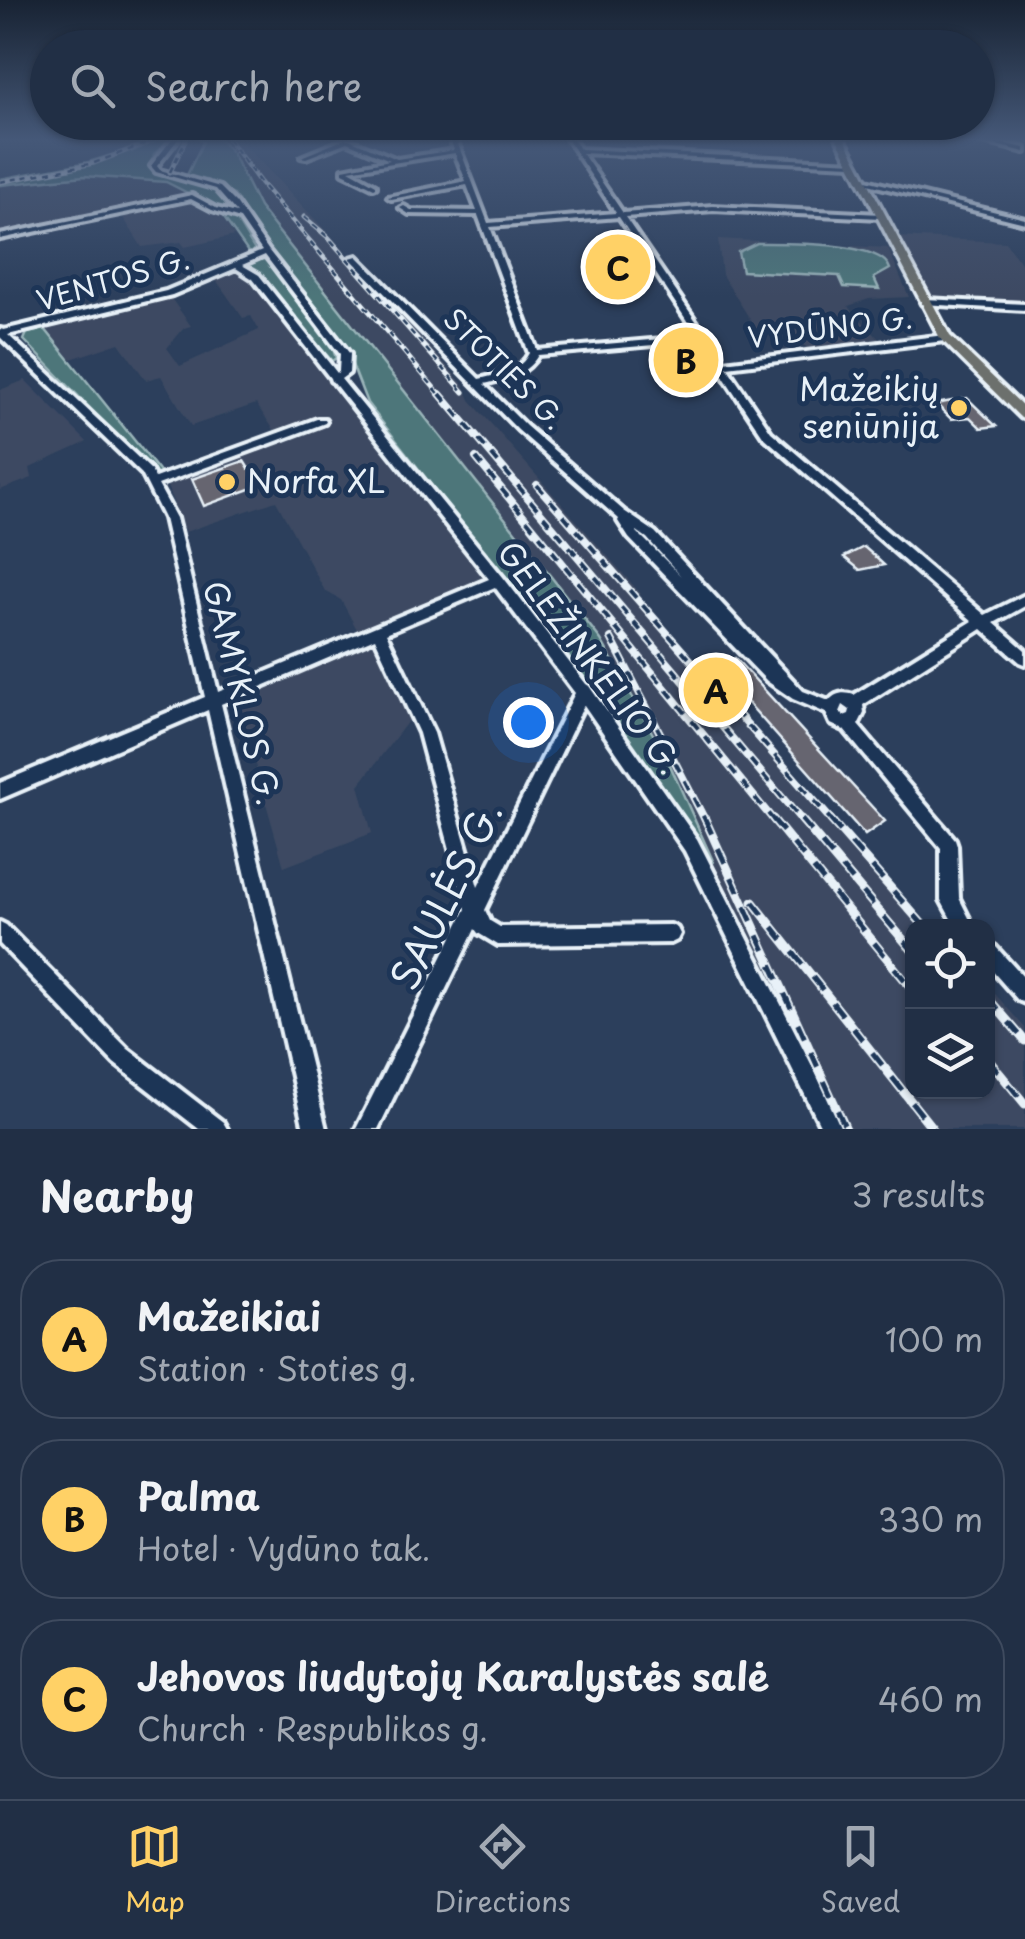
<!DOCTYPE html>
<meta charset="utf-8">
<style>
:root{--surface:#212f45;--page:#2d3b50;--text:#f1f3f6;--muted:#a2a9b3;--line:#3e4a5e;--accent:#ffd166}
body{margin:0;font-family:"Playpen Sans",sans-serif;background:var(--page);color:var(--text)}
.controls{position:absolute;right:30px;bottom:30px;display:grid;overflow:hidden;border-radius:20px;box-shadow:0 2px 8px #0004}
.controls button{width:90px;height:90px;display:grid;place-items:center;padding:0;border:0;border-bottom:2px solid var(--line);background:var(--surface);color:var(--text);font:50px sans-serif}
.you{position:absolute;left:528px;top:722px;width:35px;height:35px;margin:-25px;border:8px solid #fff;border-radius:50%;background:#1a73e8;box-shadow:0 0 0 15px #1a73e833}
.badge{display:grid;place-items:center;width:65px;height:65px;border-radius:50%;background:var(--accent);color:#111;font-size:32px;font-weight:700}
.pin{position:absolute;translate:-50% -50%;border:5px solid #fff;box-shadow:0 2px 10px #0006}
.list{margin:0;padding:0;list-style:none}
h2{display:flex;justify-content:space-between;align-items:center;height:130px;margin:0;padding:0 40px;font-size:42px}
h2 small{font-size:32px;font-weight:400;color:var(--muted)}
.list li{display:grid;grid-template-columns:65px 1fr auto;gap:30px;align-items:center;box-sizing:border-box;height:160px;margin:0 20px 20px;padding:0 20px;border:2px solid var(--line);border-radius:40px}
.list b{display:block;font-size:38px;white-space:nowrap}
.list p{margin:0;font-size:32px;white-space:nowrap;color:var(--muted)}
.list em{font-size:32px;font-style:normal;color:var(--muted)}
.icon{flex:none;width:55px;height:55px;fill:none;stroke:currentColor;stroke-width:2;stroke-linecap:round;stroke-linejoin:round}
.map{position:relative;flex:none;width:1025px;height:1129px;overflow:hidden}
.search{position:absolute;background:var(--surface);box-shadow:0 2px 8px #0004;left:30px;right:30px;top:30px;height:110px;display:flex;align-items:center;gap:25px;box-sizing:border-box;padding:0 35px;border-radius:55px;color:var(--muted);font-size:38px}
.sheet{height:670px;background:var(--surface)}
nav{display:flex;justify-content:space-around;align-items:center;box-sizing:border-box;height:140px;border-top:2px solid var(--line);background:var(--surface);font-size:28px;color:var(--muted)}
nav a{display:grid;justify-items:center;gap:5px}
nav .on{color:var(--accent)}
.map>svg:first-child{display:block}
.built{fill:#3d4a62}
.green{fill:#4d767a;stroke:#9ab4b9;stroke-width:2.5}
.building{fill:#666570;stroke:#e8f1f8;stroke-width:2.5}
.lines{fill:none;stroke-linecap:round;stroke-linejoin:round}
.minor-casing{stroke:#e8f1f8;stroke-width:8}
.major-casing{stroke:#e8f1f8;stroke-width:7}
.minor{fill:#1d3557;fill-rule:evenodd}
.major{fill:#6c706d;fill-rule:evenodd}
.rail-far2-casing{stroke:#e8f1f8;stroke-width:5}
.rail-far1-casing{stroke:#e8f1f8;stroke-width:8}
.rail-casing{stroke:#e8f1f8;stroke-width:9}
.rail-far2{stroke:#1d3557;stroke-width:2.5;stroke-dasharray:6;stroke-linecap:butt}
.rail-far1{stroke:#1d3557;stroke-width:4;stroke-dasharray:10;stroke-linecap:butt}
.rail{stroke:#1d3557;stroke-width:5;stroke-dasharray:16;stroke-linecap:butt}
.poi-dot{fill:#ffd166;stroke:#1d3557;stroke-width:4}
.labels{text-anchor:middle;stroke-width:10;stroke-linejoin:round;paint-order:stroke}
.far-street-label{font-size:28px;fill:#e8f1f8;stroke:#1d3557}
.poi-label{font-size:32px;fill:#e8f1f8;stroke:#1d3557;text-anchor:end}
.street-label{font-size:32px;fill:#e8f1f8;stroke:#1d3557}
.near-street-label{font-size:38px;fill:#e8f1f8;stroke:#1d3557}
</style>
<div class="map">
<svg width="1025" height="1129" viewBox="0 0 1025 1129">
<rect width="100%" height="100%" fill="#2c3f5c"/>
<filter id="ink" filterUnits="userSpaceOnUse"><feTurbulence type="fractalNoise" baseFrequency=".01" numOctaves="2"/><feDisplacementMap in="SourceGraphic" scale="20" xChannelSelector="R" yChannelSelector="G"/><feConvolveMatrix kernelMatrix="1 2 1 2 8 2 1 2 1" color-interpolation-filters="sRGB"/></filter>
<g filter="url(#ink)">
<path class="built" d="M68 139H159L134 151 89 165 0 183 95 162 135 148 72 147Z
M220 139H239L327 232 464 385 470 400 641 594 637 597 929 926H935H912V1092H988V986L1025 1028V1129H840L780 1011 670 765 601 640 259 207 232 153Z
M109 176 166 182 188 191 217 208 234 236 185 247 181 242 142 247 119 211 0 237V185L37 179Z
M896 237 1005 242 1025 268V310L931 304Z
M718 239 888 248 909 297 869 299 848 306 879 339 807 349 793 331 764 334 757 330 722 275Z
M247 264 332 361 503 574 360 635 341 600 325 591 276 501 185 532 163 476 277 434 256 404 191 426 161 376 146 380 119 343 71 359 45 329 170 297 191 326 184 328 167 348 180 366 259 330 251 316 243 318 214 277Z
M25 380 87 442 30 468 32 478 0 490V390Z
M376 640 411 717 359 785 372 833 284 867 240 711 242 700Z"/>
<path class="green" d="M159 139H170L154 154 151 169 220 193 256 252 250 255 217 208 166 182 84 176 0 185V183L114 157 0 179 75 166 138 147 131 152Z
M199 139H220L232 153 259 207 601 640 670 765 714 863 590 687 367 403 348 354 282 268 234 195 187 175 203 142Z
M757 243C784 243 883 241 890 269L874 278 879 289 844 287 839 276 742 271 738 252Z
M261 257 267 258 331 343 336 358 332 361 247 264Z
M45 329 163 476H156L24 340 27 333Z"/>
<path class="building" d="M967 398 996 426 981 428 970 417 951 419 936 404Z
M244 461 249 469 254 467 264 484 204 506 192 479Z
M864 547 872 554 884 565 860 570 844 557Z
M735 658 885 821 865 835 717 668Z"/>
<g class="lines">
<defs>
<path id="minor" d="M172 139H178L157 166 160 170 220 187 236 203 269 251 350 354 349 373 341 379 503 577 586 684 589 686 697 839 844 1129H822L685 851 584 705 485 910 490 921 500 927 671 925 677 928 680 934 677 940 671 943 498 945 478 933 475 929 378 1129H356L466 909 419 733 375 638 221 704 326 1129H304L208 710 0 799V783L205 697 164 518 142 474 0 337V329L4 330 166 291 262 251 240 219 212 210 191 199 0 239V235L192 195 216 208 237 213 216 189 156 172 151 166ZM265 255 340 354 339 372 337 373 259 275 242 265ZM236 268 253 279 330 378 331 381 333 382 489 579 218 692 176 518 158 485 325 423 326 421 325 419H317L155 478 150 469 8 335 172 295ZM495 587 575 693 478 887 434 733 386 633Z
M345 139H349L397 159 454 150 450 139H456L488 223 616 213 567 139H573L580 149 855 162 853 165 582 153 623 213 713 206 881 214 885 216 881 218 713 210 625 217 724 362 945 335 950 338 945 341 727 367 771 432 985 615 1025 595V606L994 623 1025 650V664L1020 662 982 629 863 705 864 713 858 725 955 839 957 845 959 898 973 926H955L941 900V848L844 730 831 724 826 713 793 699 767 681 629 538 618 521 619 519 518 430 350 258 357 256 479 379C499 374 520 372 529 353L478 215 409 214 400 208 404 206 411 210 477 211 467 185 391 199 388 197 466 181 455 153 349 170 376 185V187L374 188 343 173V169L390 160 347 142 306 158 301 157ZM619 217 697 336 537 350 490 227ZM700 341 763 436 973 621 854 695C845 692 836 692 829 701L803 691 655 532 624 511 526 426 484 384C505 379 526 376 538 355ZM637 531 647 538 681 576 637 532ZM843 705 850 710 849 714 844 716 840 712Z
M972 139H983L1025 148V152Z
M862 179 1025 219V223L860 182 859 181Z
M925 299 1025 304V310L922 304 921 302Z
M0 922 6 925 128 1049 223 1122 227 1129H199L114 1063 0 944Z
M988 944 995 946 1025 979V1003L1018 1000 988 966Z"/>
<path id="major" d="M837 139H845L950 336 1025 408V419L1021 418 940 338Z"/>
</defs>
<use href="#minor" class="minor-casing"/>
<use href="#major" class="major-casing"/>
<use href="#minor" class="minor"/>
<use href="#major" class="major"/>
<defs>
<path id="rail-far2" d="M228 139 259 181 442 397
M170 172 186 139
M0 182 94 163 158 139
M304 217 328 237 464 392"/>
<path id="rail-far1" d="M440 394 803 822
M476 458 775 822
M537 485 833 822
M611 638 706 822"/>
<path id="rail" d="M705 819 846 1129
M773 819 912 989
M801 819 912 950
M830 819 924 926
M753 902 933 1129
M988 998 1025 1041
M988 1059 1025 1104"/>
</defs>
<use href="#rail-far2" class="rail-far2-casing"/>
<use href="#rail-far1" class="rail-far1-casing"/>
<use href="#rail" class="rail-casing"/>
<use href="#rail-far2" class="rail-far2"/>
<use href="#rail-far1" class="rail-far1"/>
<use href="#rail" class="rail"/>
</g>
</g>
<linearGradient id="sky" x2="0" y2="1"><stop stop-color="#182333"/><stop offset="0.47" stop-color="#455878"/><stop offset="1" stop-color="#455878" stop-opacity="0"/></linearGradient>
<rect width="1025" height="297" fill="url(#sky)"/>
<g class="poi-dot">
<circle cx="959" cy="408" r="10"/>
<circle cx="227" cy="482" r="10"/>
</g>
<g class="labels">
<g class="far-street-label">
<text transform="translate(113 280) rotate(-16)" y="10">VENTOS G.</text>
<text transform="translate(830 328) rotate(-7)" y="10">VYDŪNO G.</text>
<text transform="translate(504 369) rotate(45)" y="10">STOTIES G.</text>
</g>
<g class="poi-label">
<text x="939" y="401">Mažeikių<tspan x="939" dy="37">seniūnija</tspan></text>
<text x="247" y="493" text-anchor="start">Norfa XL</text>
</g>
<g class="street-label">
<text transform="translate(589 658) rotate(53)" y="11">GELEŽINKELIO G.</text>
<text transform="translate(241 693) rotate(76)" y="11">GAMYKLOS G.</text>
</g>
<g class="near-street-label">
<text transform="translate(447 896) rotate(-64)" y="13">SAULĖS G.</text>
</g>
</g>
</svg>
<div class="controls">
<button><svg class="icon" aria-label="locate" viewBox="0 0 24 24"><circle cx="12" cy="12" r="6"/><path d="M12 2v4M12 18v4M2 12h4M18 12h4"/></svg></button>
<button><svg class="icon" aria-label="layers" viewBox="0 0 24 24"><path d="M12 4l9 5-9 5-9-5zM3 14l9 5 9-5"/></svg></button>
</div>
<div class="you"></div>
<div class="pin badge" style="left:716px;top:690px">A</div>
<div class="pin badge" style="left:686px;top:360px">B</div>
<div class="pin badge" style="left:618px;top:267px">C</div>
<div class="search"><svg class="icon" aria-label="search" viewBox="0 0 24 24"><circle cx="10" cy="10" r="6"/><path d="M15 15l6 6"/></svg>Search here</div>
</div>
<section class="sheet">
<h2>Nearby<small>3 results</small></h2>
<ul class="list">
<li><span class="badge">A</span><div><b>Mažeikiai</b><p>Station · Stoties g.</p></div><em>100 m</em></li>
<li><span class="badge">B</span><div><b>Palma</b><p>Hotel · Vydūno tak.</p></div><em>330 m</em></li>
<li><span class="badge">C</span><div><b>Jehovos liudytojų Karalystės salė</b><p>Church · Respublikos g.</p></div><em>460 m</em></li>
</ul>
</section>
<nav>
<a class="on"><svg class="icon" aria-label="map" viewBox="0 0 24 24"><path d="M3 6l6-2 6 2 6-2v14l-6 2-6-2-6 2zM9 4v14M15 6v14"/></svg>Map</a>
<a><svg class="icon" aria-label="directions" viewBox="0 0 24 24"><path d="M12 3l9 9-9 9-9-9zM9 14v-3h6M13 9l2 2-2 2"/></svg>Directions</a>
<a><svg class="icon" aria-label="saved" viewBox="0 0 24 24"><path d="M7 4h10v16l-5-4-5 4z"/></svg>Saved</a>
</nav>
